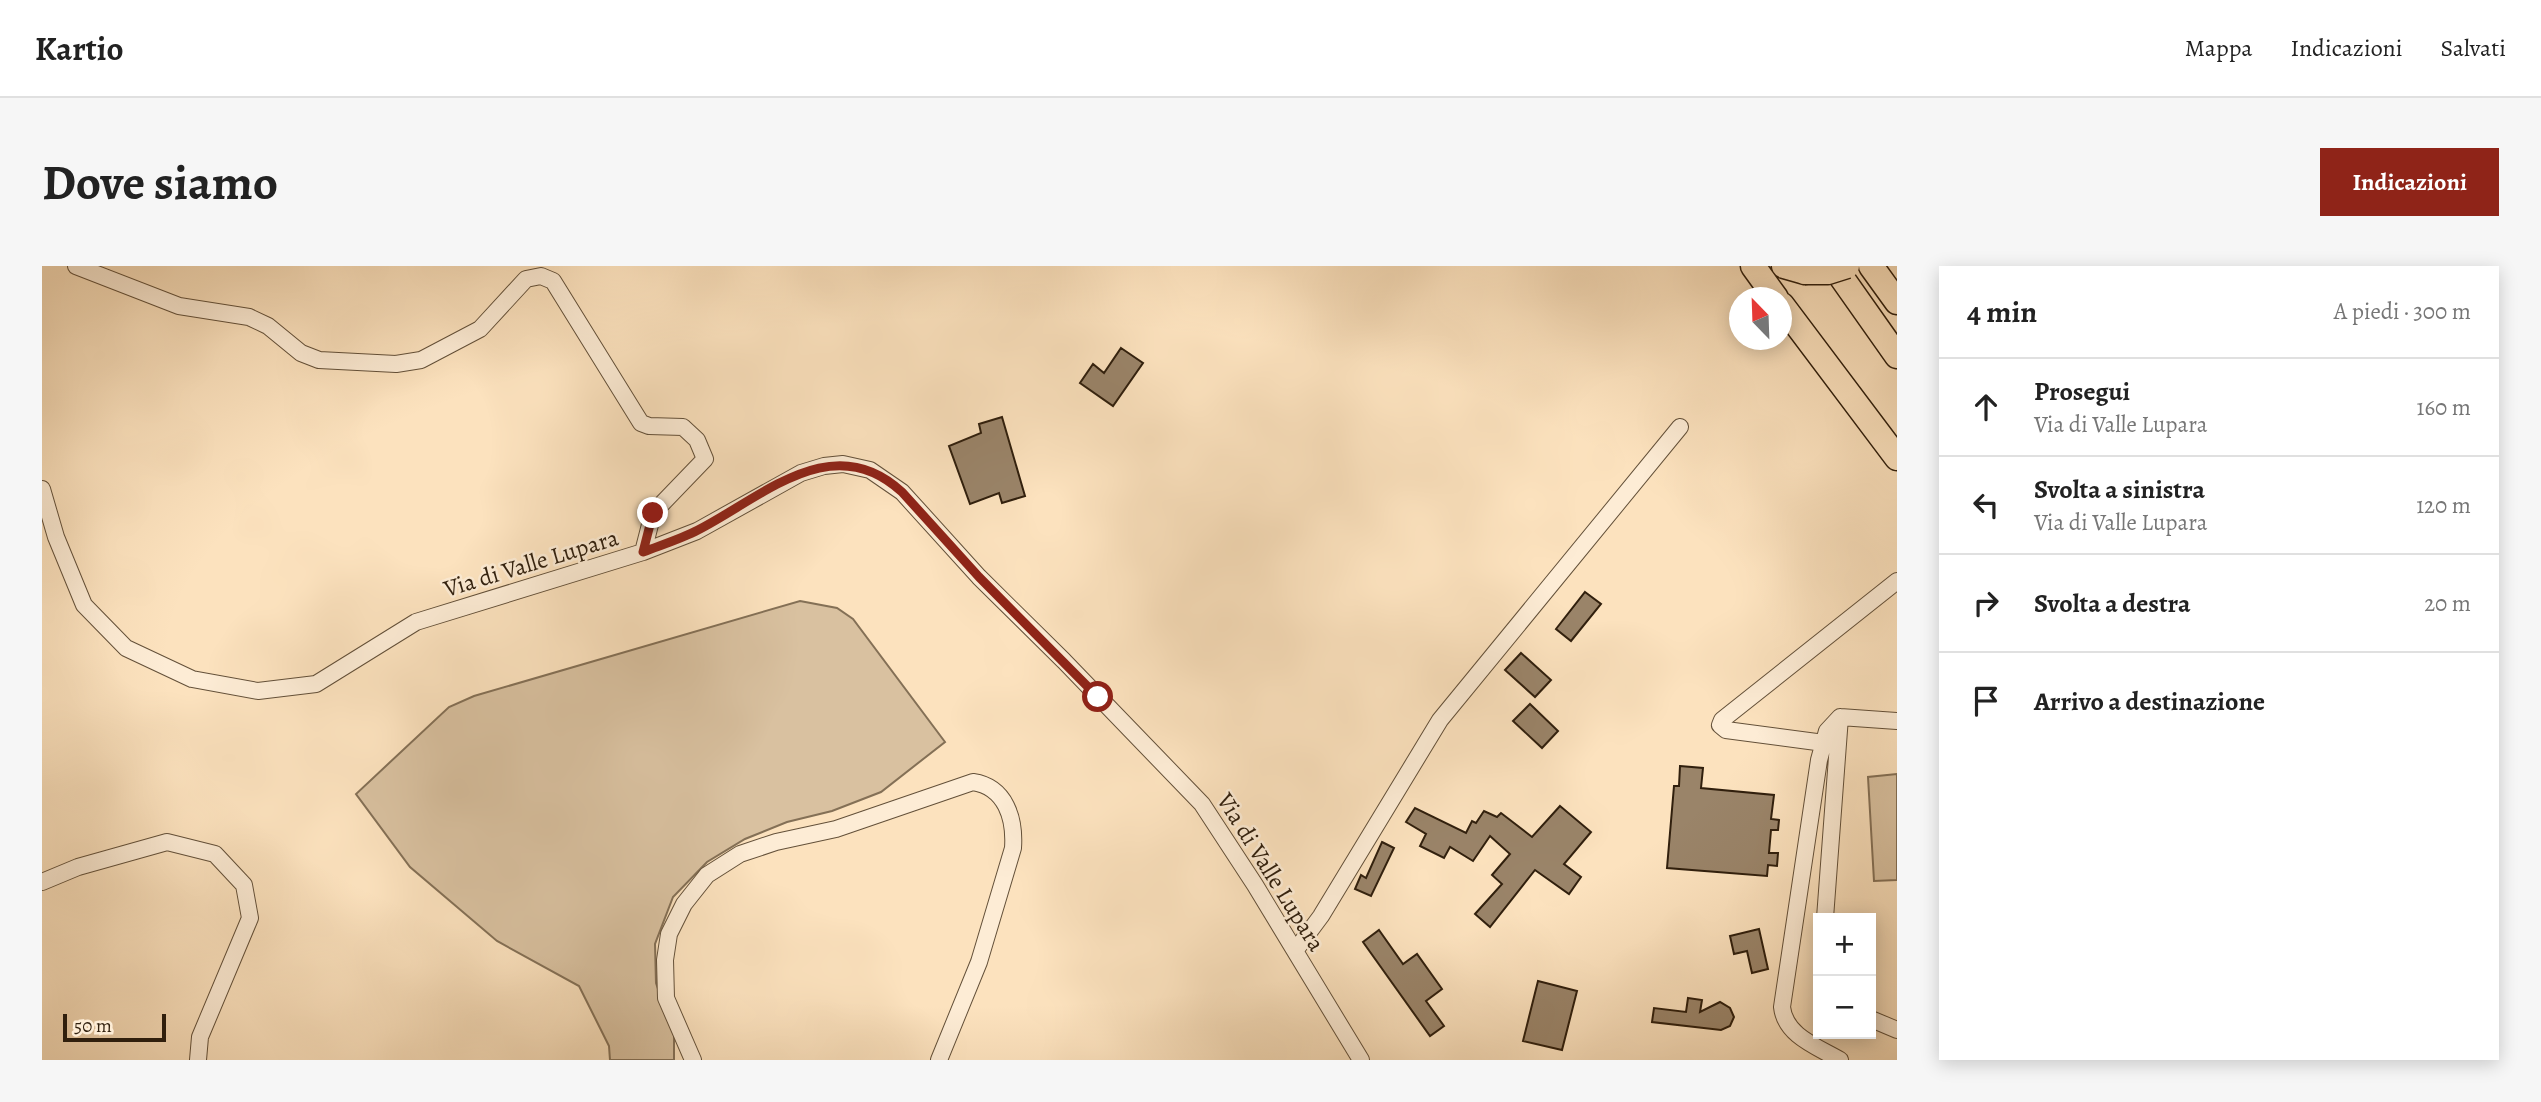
<!DOCTYPE html>
<html lang="it">
<meta charset="utf-8">
<style>
:root{--surface:#fff;--page:#f6f6f6;--text:#222;--muted:#767676;--line:#e0e0e0;--accent:#8f2418}
body{margin:0;font-family:Alegreya,serif;background:var(--page);color:var(--text)}
.controls{position:absolute;right:21px;bottom:21px;display:grid;overflow:hidden;border-radius:0px;box-shadow:0 4px 18px #0003}
.controls button{width:63px;height:63px;display:grid;place-items:center;padding:0;border:0;border-bottom:2px solid var(--line);background:var(--surface);color:var(--text);font:35px sans-serif}
.compass{position:absolute;left:1687px;top:21px;width:63px;height:63px;border-radius:50%;background:var(--surface);box-shadow:0 4px 18px #0003;rotate:337deg}
.scale{position:absolute;left:21px;bottom:18px;width:103px;box-sizing:border-box;padding-left:7px;border:4px solid #301f0d;border-top:0;font-size:19px;line-height:24px;white-space:nowrap;color:#301f0d;-webkit-text-stroke:5px #fdecd5;paint-order:stroke}
.stop{position:absolute;width:21px;height:21px;margin:-16px;border:5px solid #8f2418;border-radius:50%;background:#fff}
.stop.end{background:#8f2418;border-color:#fff;box-shadow:0 2px 7px #0008}
.list{margin:0;padding:0;list-style:none}
h2{display:flex;justify-content:space-between;align-items:center;height:91px;margin:0;padding:0 28px;font-size:30px}
h2 small{font-size:23px;font-weight:400;color:var(--muted)}
.list li{display:grid;grid-template-columns:46px 1fr auto;gap:21px;align-items:center;box-sizing:border-box;height:98px;padding:0 28px;border-top:2px solid var(--line)}
.list b{display:block;font-size:26px;white-space:nowrap}
.list p{margin:0;font-size:23px;white-space:nowrap;color:var(--muted)}
.list em{font-size:23px;font-style:normal;color:var(--muted)}
.icon{flex:none;width:38px;height:38px;fill:none;stroke:currentColor;stroke-width:2;stroke-linecap:round;stroke-linejoin:round}
.map{position:relative;flex:none;width:1855px;height:794px;overflow:hidden;border-radius:0px}
header{display:flex;align-items:center;gap:42px;box-sizing:border-box;height:98px;padding:0 35px;background:var(--surface);border-bottom:2px solid var(--line)}
header strong{font-size:33px}
nav{display:flex;gap:38px;margin-inline-start:auto;font-size:24px}
.intro{display:flex;align-items:center;justify-content:space-between;box-sizing:border-box;height:168px;padding:0 42px}
h1{margin:0;font-size:49px}
.button{padding:18px 32px;border-radius:0px;background:var(--accent);color:#fff;font-size:24px;font-weight:700}
main{display:flex;gap:42px;padding:0 42px}
aside{flex:1;background:var(--surface);border-radius:0px;box-shadow:0 4px 18px #0003}
.map>svg:first-child{display:block}
.green{fill:#d9c1a0;stroke:#847056;stroke-width:2}
.building{fill:#9a8469;stroke:#301f0d;stroke-width:2}
.lines{fill:none;stroke-linecap:round;stroke-linejoin:round}
.minor-casing{stroke:#635039;stroke-width:18}
.highway-casing{stroke:#301f0d;stroke-width:27}
.minor{stroke:#fdecd5;stroke-width:16}
.highway{stroke:#fce2be;stroke-width:24}
.highway-bridge-casing{stroke:#301f0d;stroke-width:27;stroke-linecap:butt}
.highway-bridge{stroke:#fce2be;stroke-width:24}
.route{stroke:#8f2418;stroke-width:9}
.labels{text-anchor:middle;stroke-width:5;stroke-linejoin:round;paint-order:stroke}
.street-label{font-size:24px;fill:#301f0d;stroke:#fdecd5}
</style>
<header>
<strong>Kartio</strong>
<nav><a>Mappa</a><a>Indicazioni</a><a>Salvati</a></nav>
</header>
<div class="intro"><h1>Dove siamo</h1><a class="button">Indicazioni</a></div>
<main>
<div class="map">
<svg width="1855" height="794" viewBox="0 0 1855 794">
<rect width="100%" height="100%" fill="#fce2be"/>
<filter id="stains"><feTurbulence type="fractalNoise" baseFrequency=".00286" numOctaves="4"/><feColorMatrix values="0 0 0 0 .2 0 0 0 0 .09 0 0 0 0 .02 0 0 0 .5 -.17"/></filter>
<radialGradient id="worn" r=".72"><stop offset=".6" stop-color="#630" stop-opacity="0"/><stop offset="1" stop-color="#630" stop-opacity=".3"/></radialGradient>
<path class="green" d="M758 335 795 342 811 353 903 476 839 526 790 545 745 556 703 573 665 596 631 631 613 678 614 717 632 769V794H568L567 780 537 720 455 675 368 601 314 528 407 441 432 430Z
M1855 508V614L1832 615 1826 511Z"/>
<path class="building" d="M1079 82 1101 97 1071 140 1038 117 1051 98 1062 107Z
M960 151 983 230 960 237 957 227 928 238 907 180 939 167 937 158Z
M1543 326 1559 338 1529 375 1514 363Z
M1479 387 1509 414 1493 431 1463 404Z
M1488 438 1516 465 1500 482 1471 455Z
M1638 500 1661 502 1659 522 1732 529 1729 553 1737 554 1736 564H1729L1727 587H1736L1735 600 1726 599 1725 610 1625 602 1632 520H1637Z
M1518 540 1549 566 1522 598 1539 611 1527 628 1493 604 1448 661 1433 648 1460 618 1450 609 1468 588 1448 570 1431 595 1408 581 1402 592 1378 580 1384 568 1364 556 1373 542 1424 567 1430 555 1434 557 1442 545 1455 551 1459 547 1490 571Z
M1340 576 1352 582 1329 630 1313 623 1319 609 1324 612Z
M1717 663 1726 703 1710 707 1705 685 1692 688 1688 670Z
M1337 664 1361 698 1375 688 1400 723 1384 735 1402 760 1388 770 1321 676Z
M1496 715 1535 725 1520 784 1481 775Z
M1646 732 1660 734 1658 746 1678 736 1688 742 1692 751 1688 760 1679 764 1610 756 1612 742 1644 746Z"/>
<g class="lines">
<defs>
<path id="minor" d="M34 0 137 40 207 51 226 60 259 87 277 94 354 98 379 94 438 63 484 13 499 10 511 15 599 157 607 160 641 161 655 174 663 193 611 247 601 286
M0 223 14 271 42 339 84 382 150 413 216 425 274 418 374 356 601 286 655 265 759 207 782 200 801 198 828 204 860 226 937 311 1022 395 1160 538 1213 619 1319 794
M1782 477 1684 464 1678 459 1680 454 1855 315
M0 616 36 601 125 576 173 588 202 619 208 652 158 771 156 794
M1783 652 1798 451
M1253 685 1279 650 1398 454 1638 161
M1829 753 1855 764
M651 794 624 732 623 694 627 668 642 638 665 609 698 588 734 576 794 563 931 516C964 521 973 553 971 582L937 696 897 794
M1798 794C1776 781 1743 770 1740 741L1777 494 1785 465 1798 451 1855 455"/>
<path id="highway" d="M1711 0 1734 32
M1742 0 1763 6
M1829 0 1855 36
M1800 12 1855 90
M1740 39 1855 192"/>
</defs>
<use href="#minor" class="minor-casing"/>
<use href="#highway" class="highway-casing"/>
<use href="#minor" class="minor"/>
<use href="#highway" class="highway"/>
<defs>
<path id="highway-bridge" d="M1763 6H1786L1805 0"/>
</defs>
<use href="#highway-bridge" class="highway-bridge-casing"/>
<use href="#highway-bridge" class="highway-bridge"/>
</g>
<g class="lines">
<path class="route" d="M611 247 601 286C619 279 639 273 656 264 722 230 791 162 860 226L937 311 1056 431"/>
</g>
<g class="labels">
<g class="street-label">
<text transform="translate(489 297) rotate(-17)" y="8">Via di Valle Lupara</text>
<text transform="translate(1229 606) rotate(58)" y="8">Via di Valle Lupara</text>
</g>
</g>
<rect width="100%" height="100%" filter="url(#stains)"/>
<rect width="100%" height="100%" fill="url(#worn)"/>
</svg>
<div class="controls">
<button>+</button>
<button>−</button>
</div>
<svg class="compass" viewBox="-18 -18 36 36"><path d="M0-13l5 13h-10z" fill="#e53935"/><path d="M0 13l5-13h-10z" fill="#767676"/></svg>
<div class="scale">50 m</div>
<div class="stop" style="left:1056px;top:431px"></div>
<div class="stop end" style="left:611px;top:247px"></div>
</div>
<aside>
<h2>4 min<small>A piedi · 300 m</small></h2>
<ul class="list">
<li><svg class="icon" aria-label="ahead" viewBox="0 0 24 24"><path d="M12 20V5M6 11l6-6 6 6"/></svg><div><b>Prosegui</b><p>Via di Valle Lupara</p></div><em>160 m</em></li>
<li><svg class="icon" aria-label="left" viewBox="0 0 24 24"><path d="M17 20v-9H6M10 6l-5 5 5 5"/></svg><div><b>Svolta a sinistra</b><p>Via di Valle Lupara</p></div><em>120 m</em></li>
<li><svg class="icon" aria-label="right" viewBox="0 0 24 24"><path d="M7 20v-9h11M14 6l5 5-5 5"/></svg><div><b>Svolta a destra</b></div><em>20 m</em></li>
<li><svg class="icon" aria-label="arrive" viewBox="0 0 24 24"><path d="M6 21V4h12l-3 4 3 4H6"/></svg><div><b>Arrivo a destinazione</b></div></li>
</ul>
</aside>
</main>
